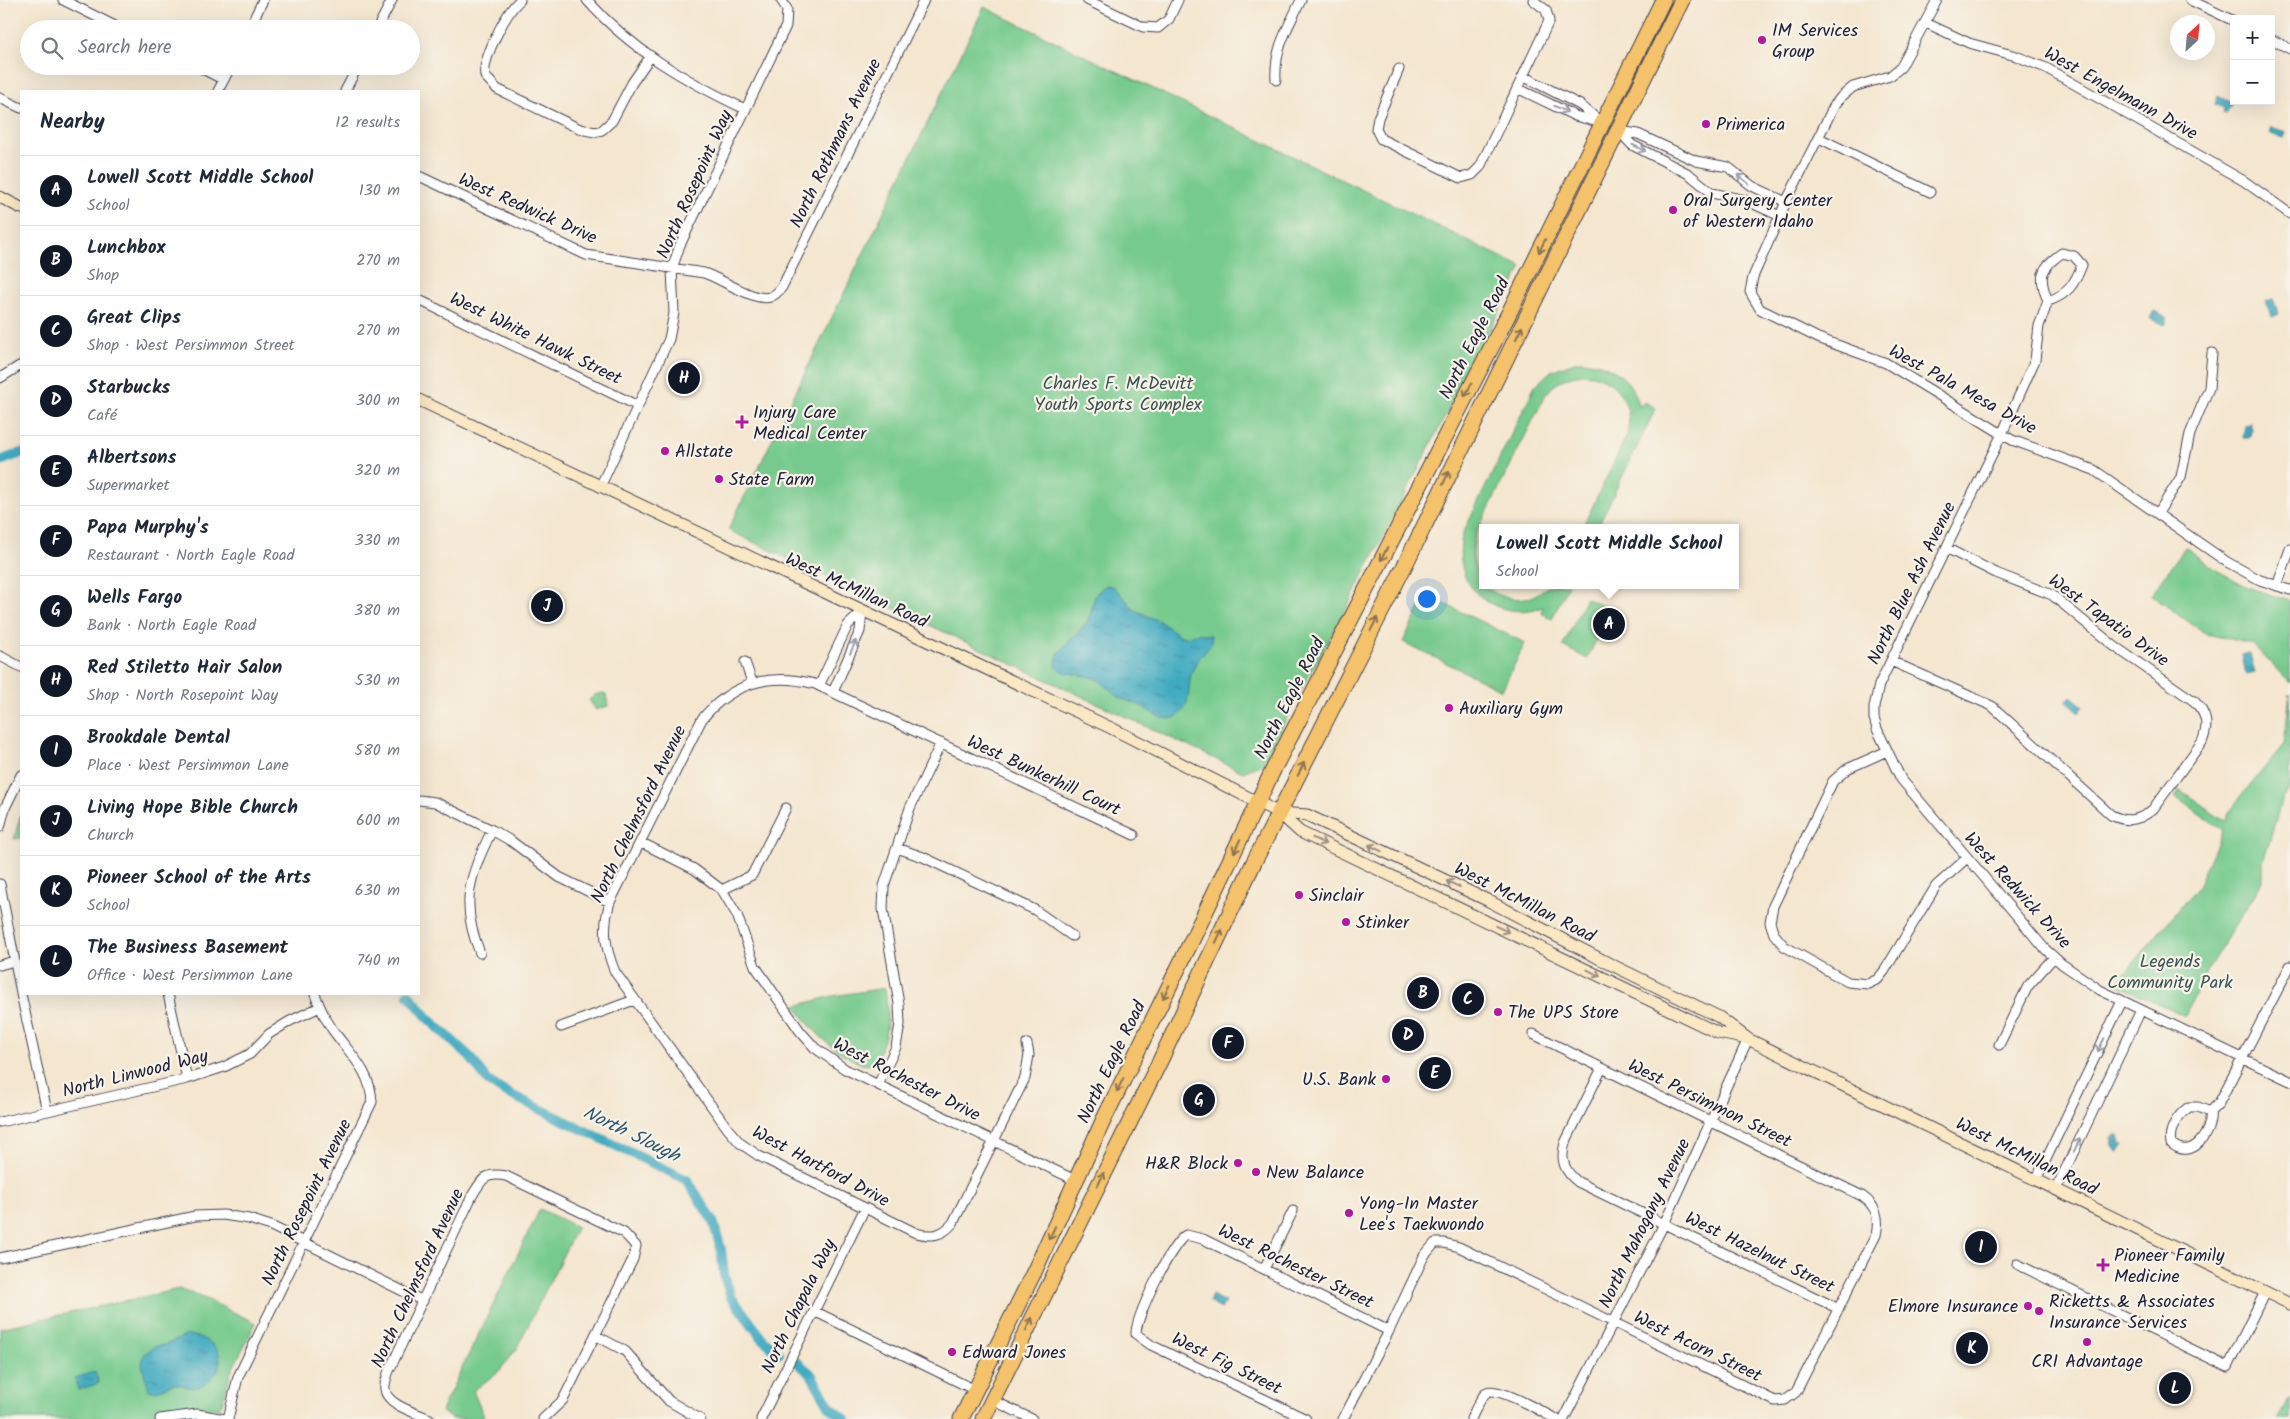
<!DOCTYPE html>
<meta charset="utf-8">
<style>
:root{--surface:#fff;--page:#f2f2f3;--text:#1f2937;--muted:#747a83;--line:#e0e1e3;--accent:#111827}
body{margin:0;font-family:Kalam,sans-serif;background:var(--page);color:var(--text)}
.controls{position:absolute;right:15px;top:15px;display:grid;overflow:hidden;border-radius:0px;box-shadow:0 5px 20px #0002}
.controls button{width:45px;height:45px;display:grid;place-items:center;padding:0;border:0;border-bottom:1px solid var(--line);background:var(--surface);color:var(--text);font:25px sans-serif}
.compass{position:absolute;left:2170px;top:15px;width:45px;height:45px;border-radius:50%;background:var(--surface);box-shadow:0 5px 20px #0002;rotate:26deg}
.you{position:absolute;left:1426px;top:598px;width:18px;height:18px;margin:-12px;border:4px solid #fff;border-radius:50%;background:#1a73e8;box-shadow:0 0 0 8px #1a73e833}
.badge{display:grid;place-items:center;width:32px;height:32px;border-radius:50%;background:var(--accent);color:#fff;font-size:16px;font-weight:700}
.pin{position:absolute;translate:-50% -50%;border:2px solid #fff;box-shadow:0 1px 5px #0006}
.popup{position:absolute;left:1479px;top:524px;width:260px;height:65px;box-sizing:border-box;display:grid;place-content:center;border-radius:0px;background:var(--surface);filter:drop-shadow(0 1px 4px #0005);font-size:16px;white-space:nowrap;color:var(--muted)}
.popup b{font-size:19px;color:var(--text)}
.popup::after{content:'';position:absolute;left:50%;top:100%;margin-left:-10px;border:10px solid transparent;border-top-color:var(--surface)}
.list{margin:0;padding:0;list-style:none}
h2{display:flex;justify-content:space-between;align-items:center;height:65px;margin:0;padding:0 20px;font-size:21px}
h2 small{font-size:16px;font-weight:400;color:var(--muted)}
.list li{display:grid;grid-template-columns:32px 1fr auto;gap:15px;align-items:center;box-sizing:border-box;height:70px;padding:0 20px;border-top:1px solid var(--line)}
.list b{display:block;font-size:19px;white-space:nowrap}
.list p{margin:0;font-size:16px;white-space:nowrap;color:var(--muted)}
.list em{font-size:16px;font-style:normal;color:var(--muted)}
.icon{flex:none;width:28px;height:28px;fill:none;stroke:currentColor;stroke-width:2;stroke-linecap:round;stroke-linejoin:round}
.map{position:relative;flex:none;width:2290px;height:1419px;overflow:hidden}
.search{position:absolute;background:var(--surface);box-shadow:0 5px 20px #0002;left:20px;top:20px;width:400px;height:55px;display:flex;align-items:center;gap:12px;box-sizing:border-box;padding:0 18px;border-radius:28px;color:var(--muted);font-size:19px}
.panel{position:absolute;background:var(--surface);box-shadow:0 5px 20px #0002;left:20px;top:90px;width:400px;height:905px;border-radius:0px}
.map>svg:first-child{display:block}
.green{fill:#76ca8d;stroke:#4c7664}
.water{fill:url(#water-ripples);stroke:#32667e}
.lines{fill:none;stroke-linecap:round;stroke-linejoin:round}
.canal{stroke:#41aac1;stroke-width:10}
.street-casing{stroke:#423f51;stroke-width:11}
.secondary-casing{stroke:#423f51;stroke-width:13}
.highway-casing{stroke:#423f51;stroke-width:17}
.street{stroke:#fff;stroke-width:9}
.secondary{stroke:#fae7c3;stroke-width:11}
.highway{stroke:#f3c26a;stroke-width:15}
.oneway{stroke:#9c9ca7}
.oneway2{stroke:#8a7252}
.oneway3{stroke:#998e86}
.poi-dot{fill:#b5179e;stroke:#f7f3e8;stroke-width:2}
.labels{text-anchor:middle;stroke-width:4.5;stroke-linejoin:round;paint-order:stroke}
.poi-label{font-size:18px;fill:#22223b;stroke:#f7f3e8;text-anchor:start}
.street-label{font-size:18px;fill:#22223b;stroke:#f7f3e8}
.park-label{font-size:18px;fill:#3b5454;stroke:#f7f3e8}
.water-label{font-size:19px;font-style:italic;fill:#2e5871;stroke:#f7f3e8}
</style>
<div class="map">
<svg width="2290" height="1419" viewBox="0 0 2290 1419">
<defs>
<pattern id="water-ripples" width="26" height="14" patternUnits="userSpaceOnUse" patternTransform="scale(1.25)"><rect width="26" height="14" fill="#41aac1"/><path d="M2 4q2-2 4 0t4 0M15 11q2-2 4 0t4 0" fill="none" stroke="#368a9e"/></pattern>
</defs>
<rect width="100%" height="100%" fill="#f7f3e8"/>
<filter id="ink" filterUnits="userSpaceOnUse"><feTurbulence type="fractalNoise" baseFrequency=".02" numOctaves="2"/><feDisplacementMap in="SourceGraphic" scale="10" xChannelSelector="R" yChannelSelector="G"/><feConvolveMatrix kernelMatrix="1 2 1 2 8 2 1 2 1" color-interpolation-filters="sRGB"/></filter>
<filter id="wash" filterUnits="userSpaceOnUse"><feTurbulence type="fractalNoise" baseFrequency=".0096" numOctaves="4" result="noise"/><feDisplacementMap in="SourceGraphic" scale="20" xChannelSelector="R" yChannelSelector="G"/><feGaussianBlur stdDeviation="1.12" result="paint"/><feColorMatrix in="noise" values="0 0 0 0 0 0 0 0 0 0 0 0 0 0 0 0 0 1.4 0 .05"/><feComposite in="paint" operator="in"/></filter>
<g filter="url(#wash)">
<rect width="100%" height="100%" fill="#f4e6cf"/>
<path class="green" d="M984 7 1522 267 1344 613 1304 684 1263 764 1243 772C1072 691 899 612 728 530Z
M1577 361C1608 361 1632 377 1640 407L1644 402 1656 408 1597 528H1582L1627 435C1639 383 1580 352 1546 394L1476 534C1464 569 1487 604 1526 598 1536 597 1544 587 1553 585 1557 584 1564 585 1568 585L1552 619 1541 613 1543 607C1493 623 1449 585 1463 533L1535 386 1551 371Z
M2185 547 2218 571 2248 587 2290 601V683L2252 644 2206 634 2151 595Z
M1426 595 1525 643 1502 690 1403 642Z
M1586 598 1611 610 1587 659 1563 646Z
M603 693 606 694 608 706 596 710 589 700 594 695Z
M2290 693V789L2282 799 2263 862V881L2209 967 2185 1016 2116 984 2198 886 2223 830 2175 797 2180 790 2226 821 2231 809 2284 744Z
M21 812V838L14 839Z
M885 988C889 1015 889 1040 873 1063L863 1065C830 1049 816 1035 795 1006L833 996Z
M540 1209 577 1227 516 1350 499 1371 473 1391 485 1419H452L441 1411Z
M179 1289 202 1297 256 1323 231 1372 222 1404 219 1408H182L152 1414 138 1419H0V1328Z
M2290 1398V1419H2279Z"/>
<path class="water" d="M2218 96 2232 103 2226 114 2223 113 2224 108 2215 104Z
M2271 127 2286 132 2284 138 2269 133Z
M2273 299 2279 314 2272 317 2266 301Z
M2154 311 2168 318 2165 325 2150 318Z
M2250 423 2252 429 2249 438H2243L2245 426Z
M1107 585 1114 587 1135 610 1159 621 1181 636 1186 637 1198 633 1211 635 1212 643C1207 651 1198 658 1194 667 1186 681 1193 702 1180 714 1165 727 1151 710 1139 705 1132 702 1123 700 1117 696 1110 691 1105 684 1097 679 1087 674 1058 675 1056 665 1053 653 1078 634 1086 623 1096 608 1088 595 1107 585Z
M2250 654 2255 673 2246 675 2242 655Z
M2071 696 2083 706 2079 712 2066 701Z
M2114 1136H2118L2120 1144 2124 1145 2118 1153 2114 1148 2111 1138Z
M1212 1295 1225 1302 1221 1309 1209 1302Z
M188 1335C208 1337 229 1351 216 1373 212 1379 205 1385 198 1387 190 1390 183 1384 175 1384 165 1385 159 1394 149 1390L142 1365 144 1354 154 1347 167 1344Z
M95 1372 99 1383 78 1390 75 1378Z"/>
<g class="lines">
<path class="canal" d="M0 461 21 453
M408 994 430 1020 470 1057 488 1081 503 1091 687 1180 713 1221 721 1249 724 1275 731 1297 763 1339 779 1353
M798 1363 811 1374 830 1407 845 1419"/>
</g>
</g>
<g filter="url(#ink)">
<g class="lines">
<defs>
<path id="street" d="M63 0 121 29
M520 0C506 12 482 59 485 76L497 89 580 129 595 132 602 130 612 121 632 83 650 57
M587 0C631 50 686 81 745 109
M1087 0 1143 27 1158 28 1169 19 1178 0
M1937 0 1901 67 1890 76 1853 87 1841 97 1834 106 1786 202 1753 277 1750 292 1760 309 1818 338 1886 363 2012 440 2094 470 2227 562 2260 580 2290 590
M2190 0 2234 21
M1926 23 1969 43 2016 56 2046 68 2244 181 2290 214
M249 29 263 0
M377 29 392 0
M2271 39 2290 49
M197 66 224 80
M1399 69 1378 118 1376 129 1381 139 1461 178 1472 175 1480 167 1549 21 1546 10 1533 0
M1276 80C1274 48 1288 28 1301 0
M1517 88 1575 116 1602 123 1580 105 1523 76
M218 91 231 66
M345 91 358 66
M0 98 21 108
M1819 138 1930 192
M419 176 586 255 704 273C720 278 755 302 770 297 775 295 779 291 782 287L924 0
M1780 216 1745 200 1712 193 1689 174 1632 145 1619 131 1638 134 1696 161 1728 167 1752 186 1786 202
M419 300 638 406
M2048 301C2038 277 2040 268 2062 253L2074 256 2082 265C2075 283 2068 295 2048 301L2039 326 2035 360 2002 434 1879 685 1874 707V718L1877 729 1901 779 2044 948 2062 964 2100 990 2290 1081
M0 378 21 365
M600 487 669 339 674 313 672 269 680 245 786 26 787 9 781 0
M2158 513 2181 477 2190 434 2209 388 2212 353
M2277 586 2290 549
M0 656 21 667
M1891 661 1992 706 2111 815C2127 823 2140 821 2153 809L2202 742C2209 725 2207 714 2194 701L2114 646 2052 595 1996 573 1946 548
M745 662 752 682
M819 686 848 625 862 612 860 631 833 692
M1887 751 1847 769 1833 781 1773 906 1770 922 1774 934 1784 946 1848 982 1868 984 1878 979 1885 970 1936 886 1967 858
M419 800 435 802 492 830 511 841 559 877 610 902
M0 827 5 808 21 775
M640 842 694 869 722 890 737 915 755 966 800 1031 815 1048 845 1069 1077 1181
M897 848 923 857 1035 910 1072 936
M0 884 21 993
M722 890 752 875 786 808
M480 953C459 902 470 876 492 830
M0 965 14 961
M21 994 47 1111
M168 994 187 1079
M561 1027 634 1000
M1027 1044 1029 1055 1025 1078 953 1223C942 1236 932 1237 916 1233L759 1156 740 1143 728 1129 615 972C605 948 602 928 610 902L702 719C732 683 769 672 815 684L1134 835
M1999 1045 2028 986 2054 957
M1602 1068 1565 1143C1560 1160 1564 1171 1578 1182L1839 1309
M878 1085 896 1047 900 1024 899 1004 883 909 884 886 910 808 941 743
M2189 1107H2198L2210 1112C2213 1131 2192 1163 2171 1143 2168 1129 2178 1115 2189 1107Z
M2210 1112 2219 1103 2290 966
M0 1122 187 1079 224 1067 250 1054 269 1034 290 1021 320 1007
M2036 1180 2122 1001
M2056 1189 2141 1010
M0 1258 195 1216 223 1215 249 1219 271 1226 423 1301
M2017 1264 2228 1367 2265 1292
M1264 1269 1293 1211
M814 1311 975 1390
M595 1335 625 1351 669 1401 700 1419
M992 1400 1032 1419
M160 1419 197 1414 225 1419
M228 1419 238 1377 372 1102C371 1071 349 1053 332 1029 325 1018 319 1006 315 994
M430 1419C417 1413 386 1405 385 1389 384 1384 387 1378 388 1373L472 1196C482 1179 485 1172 506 1176L624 1233 636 1246 633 1259 563 1400 543 1419
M761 1419 865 1208
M1306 1419 1151 1345 1136 1334C1135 1318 1172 1242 1186 1235L1203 1239 1389 1331
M1343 1419 1389 1331 1424 1256 1435 1243H1444L1459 1247 1775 1401 1785 1400 1796 1392 1876 1235C1880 1217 1876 1206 1862 1196L1533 1034
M1471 1419C1475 1411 1480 1397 1487 1392 1498 1386 1544 1413 1556 1419
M1564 1419 1664 1224 1748 1039"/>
<path id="secondary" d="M0 197 21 208
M419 400 1111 728 1279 813 1300 832 1718 1033 1748 1039
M1279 813 1307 815 1487 900 1608 963 1719 1017 1748 1039 2290 1304"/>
<path id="highway" d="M961 1419 1035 1270 1103 1121 1192 940 1274 768 1508 315 1663 0
M983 1419 1160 1061 1254 862 1404 567 1682 0"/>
</defs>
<use href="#street" class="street-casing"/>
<use href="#secondary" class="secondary-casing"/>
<use href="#highway" class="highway-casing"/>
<use href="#street" class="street"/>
<use href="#secondary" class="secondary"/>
<use href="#highway" class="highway"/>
</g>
<defs><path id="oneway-shaft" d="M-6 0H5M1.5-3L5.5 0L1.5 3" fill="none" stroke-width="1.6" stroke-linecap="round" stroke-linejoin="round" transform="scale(1.25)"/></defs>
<g class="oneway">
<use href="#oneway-shaft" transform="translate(1561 109) rotate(25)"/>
<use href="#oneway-shaft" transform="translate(1639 148) rotate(26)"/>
<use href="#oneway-shaft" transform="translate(1743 179) rotate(-141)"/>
<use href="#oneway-shaft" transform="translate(853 647) rotate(-66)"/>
<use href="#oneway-shaft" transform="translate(2101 1045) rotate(116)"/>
<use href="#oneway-shaft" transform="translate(2077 1145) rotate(-64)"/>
</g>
<g class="oneway2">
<use href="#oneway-shaft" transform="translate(1542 246) rotate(116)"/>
<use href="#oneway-shaft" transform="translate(1519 333) rotate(-63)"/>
<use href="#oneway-shaft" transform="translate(1468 390) rotate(118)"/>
<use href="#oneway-shaft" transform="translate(1446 478) rotate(-65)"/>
<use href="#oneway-shaft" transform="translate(1384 554) rotate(117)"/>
<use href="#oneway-shaft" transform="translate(1374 624) rotate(-63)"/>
<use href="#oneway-shaft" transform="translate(1301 769) rotate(-64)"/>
<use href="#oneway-shaft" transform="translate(1237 846) rotate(115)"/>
<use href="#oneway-shaft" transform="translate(1219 936) rotate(-65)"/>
<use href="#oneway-shaft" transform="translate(1166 992) rotate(116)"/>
<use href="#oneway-shaft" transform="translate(1120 1085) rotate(116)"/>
<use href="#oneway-shaft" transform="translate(1101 1179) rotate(-64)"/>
<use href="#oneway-shaft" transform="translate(1052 1233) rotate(115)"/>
<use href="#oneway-shaft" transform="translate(1029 1324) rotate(-64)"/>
</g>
<g class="oneway3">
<use href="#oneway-shaft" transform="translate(1319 841) rotate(26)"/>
<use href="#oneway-shaft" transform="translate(1375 848) rotate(-154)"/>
<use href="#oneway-shaft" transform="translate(1453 884) rotate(-156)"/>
<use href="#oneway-shaft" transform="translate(1502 929) rotate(25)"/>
<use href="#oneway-shaft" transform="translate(1594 973) rotate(27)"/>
</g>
</g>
<g class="poi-dot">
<circle cx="1762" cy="40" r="5"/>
<circle cx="1706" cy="124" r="5"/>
<circle cx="1673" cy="210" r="5"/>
<path d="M739.5 414.5h5v5h5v5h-5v5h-5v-5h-5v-5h5z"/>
<circle cx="665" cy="451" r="5"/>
<circle cx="719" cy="479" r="5"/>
<circle cx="1449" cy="708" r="5"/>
<circle cx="1299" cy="895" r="5"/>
<circle cx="1346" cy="922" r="5"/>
<circle cx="1498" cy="1012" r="5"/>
<circle cx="1386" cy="1079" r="5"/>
<circle cx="1238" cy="1163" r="5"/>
<circle cx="1256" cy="1172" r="5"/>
<circle cx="1349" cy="1213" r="5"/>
<path d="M2100.5 1257.5h5v5h5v5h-5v5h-5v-5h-5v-5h5z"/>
<circle cx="2028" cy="1306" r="5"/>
<circle cx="2039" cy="1311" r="5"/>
<circle cx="2087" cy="1342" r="5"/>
<circle cx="952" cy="1352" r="5"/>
</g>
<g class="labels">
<g class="poi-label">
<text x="1772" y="36">IM Services<tspan x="1772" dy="21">Group</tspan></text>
<text x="1716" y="130">Primerica</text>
<text x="1683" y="206">Oral Surgery Center<tspan x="1683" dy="21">of Western Idaho</tspan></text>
<text x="753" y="418">Injury Care<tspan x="753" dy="21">Medical Center</tspan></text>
<text x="675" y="457">Allstate</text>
<text x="729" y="485">State Farm</text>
<text x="1459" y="714">Auxiliary Gym</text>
<text x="1309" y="901">Sinclair</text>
<text x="1356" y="928">Stinker</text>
<text x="1508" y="1018">The UPS Store</text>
<text x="1376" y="1085" text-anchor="end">U.S. Bank</text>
<text x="1228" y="1169" text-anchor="end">H&amp;R Block</text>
<text x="1266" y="1178">New Balance</text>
<text x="1359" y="1209">Yong-In Master<tspan x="1359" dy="21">Lee's Taekwondo</tspan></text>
<text x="2114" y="1261">Pioneer Family<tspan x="2114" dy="21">Medicine</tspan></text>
<text x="2049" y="1307">Ricketts &amp; Associates<tspan x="2049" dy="21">Insurance Services</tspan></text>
<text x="2018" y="1312" text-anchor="end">Elmore Insurance</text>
<text x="962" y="1358">Edward Jones</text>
<text x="2087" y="1367" text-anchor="middle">CRI Advantage</text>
</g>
<g class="street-label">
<text transform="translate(2121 93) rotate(29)" y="6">West Engelmann Drive</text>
<text transform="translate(835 143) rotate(-64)" y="6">North Rothmans Avenue</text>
<text transform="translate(694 184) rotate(-66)" y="6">North Rosepoint Way</text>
<text transform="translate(528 208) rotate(24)" y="6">West Redwick Drive</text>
<text transform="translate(536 338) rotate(26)" y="6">West White Hawk Street</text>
<text transform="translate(1474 338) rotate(-63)" y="6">North Eagle Road</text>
<text transform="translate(1963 389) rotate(29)" y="6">West Pala Mesa Drive</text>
<text transform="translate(1911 583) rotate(-64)" y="6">North Blue Ash Avenue</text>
<text transform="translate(857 590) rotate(25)" y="6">West McMillan Road</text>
<text transform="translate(2109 620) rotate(36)" y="6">West Tapatio Drive</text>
<text transform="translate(1289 698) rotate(-63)" y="6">North Eagle Road</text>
<text transform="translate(1044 775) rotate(25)" y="6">West Bunkerhill Court</text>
<text transform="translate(638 814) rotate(-64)" y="6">North Chelmsford Avenue</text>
<text transform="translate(2018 890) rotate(48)" y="6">West Redwick Drive</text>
<text transform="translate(1525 902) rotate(27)" y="6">West McMillan Road</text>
<text transform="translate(1111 1062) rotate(-64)" y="6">North Eagle Road</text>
<text transform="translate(135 1073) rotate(-14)" y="6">North Linwood Way</text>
<text transform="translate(907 1079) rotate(27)" y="6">West Rochester Drive</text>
<text transform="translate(1710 1103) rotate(26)" y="6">West Persimmon Street</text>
<text transform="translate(2027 1156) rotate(26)" y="6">West McMillan Road</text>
<text transform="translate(821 1166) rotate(28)" y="6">West Hartford Drive</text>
<text transform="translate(306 1202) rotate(-64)" y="6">North Rosepoint Avenue</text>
<text transform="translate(1644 1223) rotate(-64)" y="6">North Mahogany Avenue</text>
<text transform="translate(1760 1252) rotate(26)" y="6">West Hazelnut Street</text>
<text transform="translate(1296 1266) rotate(26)" y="6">West Rochester Street</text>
<text transform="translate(417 1278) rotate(-65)" y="6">North Chelmsford Avenue</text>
<text transform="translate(798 1306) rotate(-64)" y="6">North Chapala Way</text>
<text transform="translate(1698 1346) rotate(26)" y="6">West Acorn Street</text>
<text transform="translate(1227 1363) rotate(26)" y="6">West Fig Street</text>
</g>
<g class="park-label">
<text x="1118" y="389">Charles F. McDevitt<tspan x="1118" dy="21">Youth Sports Complex</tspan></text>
<text x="2170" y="967">Legends<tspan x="2170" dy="21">Community Park</tspan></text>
</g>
<g class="water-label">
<text transform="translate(632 1133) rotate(26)" y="7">North Slough</text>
</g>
</g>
</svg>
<div class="controls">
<button>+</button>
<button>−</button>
</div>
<svg class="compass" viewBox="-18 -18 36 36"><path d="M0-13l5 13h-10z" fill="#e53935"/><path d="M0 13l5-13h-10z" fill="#747a83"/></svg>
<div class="you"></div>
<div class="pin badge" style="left:1609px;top:624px">A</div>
<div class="popup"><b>Lowell Scott Middle School</b>School</div>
<div class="pin badge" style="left:1423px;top:993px">B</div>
<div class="pin badge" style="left:1468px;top:999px">C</div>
<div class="pin badge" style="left:1408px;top:1035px">D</div>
<div class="pin badge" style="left:1435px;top:1073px">E</div>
<div class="pin badge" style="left:1228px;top:1043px">F</div>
<div class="pin badge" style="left:1199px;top:1100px">G</div>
<div class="pin badge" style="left:684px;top:378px">H</div>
<div class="pin badge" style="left:1981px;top:1247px">I</div>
<div class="pin badge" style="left:547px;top:606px">J</div>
<div class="pin badge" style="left:1972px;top:1348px">K</div>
<div class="pin badge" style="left:2175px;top:1388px">L</div>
<div class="search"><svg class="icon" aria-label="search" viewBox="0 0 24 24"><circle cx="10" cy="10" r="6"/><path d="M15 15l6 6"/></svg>Search here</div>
<section class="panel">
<h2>Nearby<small>12 results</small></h2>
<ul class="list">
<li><span class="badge">A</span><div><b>Lowell Scott Middle School</b><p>School</p></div><em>130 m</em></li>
<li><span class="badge">B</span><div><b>Lunchbox</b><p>Shop</p></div><em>270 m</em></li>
<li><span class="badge">C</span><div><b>Great Clips</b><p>Shop · West Persimmon Street</p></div><em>270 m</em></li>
<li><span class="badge">D</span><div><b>Starbucks</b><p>Café</p></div><em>300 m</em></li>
<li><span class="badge">E</span><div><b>Albertsons</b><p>Supermarket</p></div><em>320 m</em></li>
<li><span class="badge">F</span><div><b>Papa Murphy's</b><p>Restaurant · North Eagle Road</p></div><em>330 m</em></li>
<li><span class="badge">G</span><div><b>Wells Fargo</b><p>Bank · North Eagle Road</p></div><em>380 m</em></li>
<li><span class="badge">H</span><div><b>Red Stiletto Hair Salon</b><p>Shop · North Rosepoint Way</p></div><em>530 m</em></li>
<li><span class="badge">I</span><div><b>Brookdale Dental</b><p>Place · West Persimmon Lane</p></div><em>580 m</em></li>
<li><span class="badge">J</span><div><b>Living Hope Bible Church</b><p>Church</p></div><em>600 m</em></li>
<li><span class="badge">K</span><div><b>Pioneer School of the Arts</b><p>School</p></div><em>630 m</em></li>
<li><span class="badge">L</span><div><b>The Business Basement</b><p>Office · West Persimmon Lane</p></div><em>740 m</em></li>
</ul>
</section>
</div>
